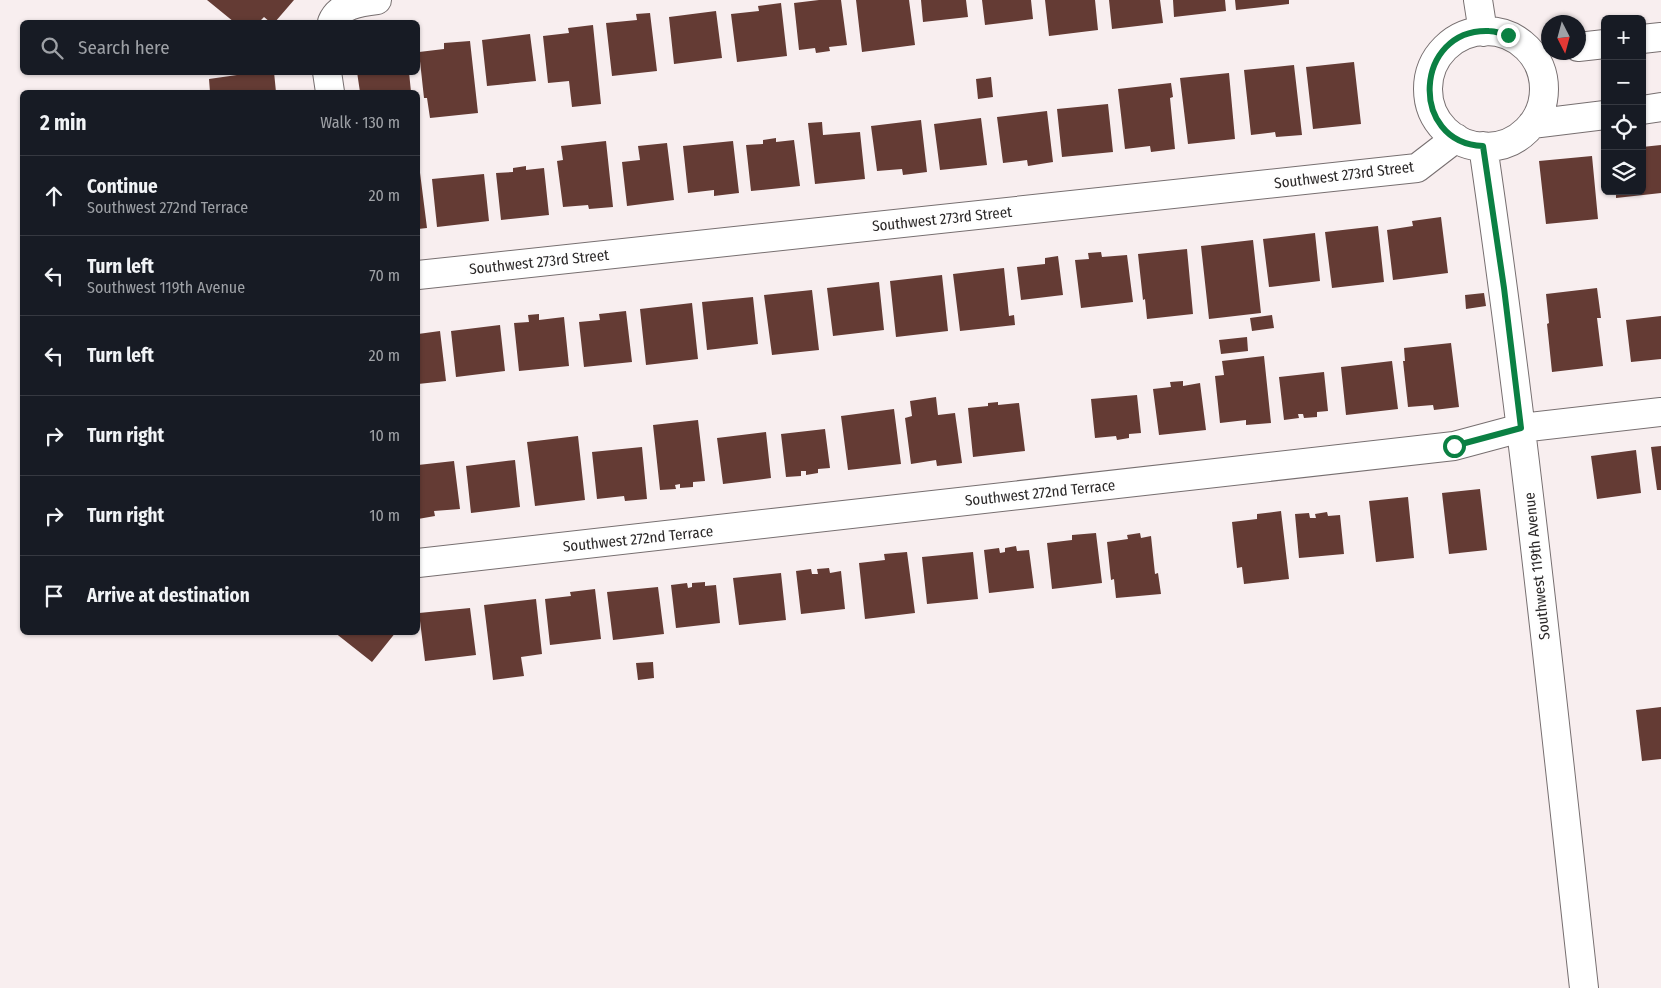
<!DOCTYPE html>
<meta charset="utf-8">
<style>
:root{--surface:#171b24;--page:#242831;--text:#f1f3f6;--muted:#9ea1a6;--line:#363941}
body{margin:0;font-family:"Fira Sans Condensed",sans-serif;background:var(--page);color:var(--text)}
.controls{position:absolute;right:15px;top:15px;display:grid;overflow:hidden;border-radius:8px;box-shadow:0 1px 4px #0004}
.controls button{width:45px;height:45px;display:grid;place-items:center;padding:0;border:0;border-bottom:1px solid var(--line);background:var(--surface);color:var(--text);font:25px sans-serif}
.compass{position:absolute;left:1541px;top:15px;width:45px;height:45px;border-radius:50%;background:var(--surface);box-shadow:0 1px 4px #0004;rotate:174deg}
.stop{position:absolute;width:15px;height:15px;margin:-11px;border:4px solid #0b8043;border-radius:50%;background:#fff}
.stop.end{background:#0b8043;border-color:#fff;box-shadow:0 1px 5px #0008}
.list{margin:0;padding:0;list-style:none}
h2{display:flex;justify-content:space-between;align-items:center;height:65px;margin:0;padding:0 20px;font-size:21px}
h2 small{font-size:16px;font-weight:400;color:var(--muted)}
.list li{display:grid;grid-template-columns:32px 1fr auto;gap:15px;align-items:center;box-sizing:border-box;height:80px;padding:0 20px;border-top:1px solid var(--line)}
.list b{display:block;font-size:19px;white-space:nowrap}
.list p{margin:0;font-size:16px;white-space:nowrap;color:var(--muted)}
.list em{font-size:16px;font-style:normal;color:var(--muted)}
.icon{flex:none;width:28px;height:28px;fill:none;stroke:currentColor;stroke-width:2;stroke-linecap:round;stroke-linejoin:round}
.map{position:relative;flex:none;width:1661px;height:988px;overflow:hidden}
.search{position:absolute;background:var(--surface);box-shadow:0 1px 4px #0004;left:20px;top:20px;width:400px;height:55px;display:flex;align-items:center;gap:12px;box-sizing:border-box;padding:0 18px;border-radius:8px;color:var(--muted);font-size:19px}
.panel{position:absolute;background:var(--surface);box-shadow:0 1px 4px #0004;left:20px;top:90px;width:400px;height:545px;border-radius:8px}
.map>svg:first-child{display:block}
.building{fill:#643b34}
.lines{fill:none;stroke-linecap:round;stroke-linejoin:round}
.street-casing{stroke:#776f70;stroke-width:30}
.street{stroke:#fff;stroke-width:28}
.route{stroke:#0b8043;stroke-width:6}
.labels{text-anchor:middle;stroke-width:5;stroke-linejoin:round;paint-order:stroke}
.street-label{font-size:15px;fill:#2b2828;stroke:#fefefe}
</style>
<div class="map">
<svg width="1661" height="988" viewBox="0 0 1661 988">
<rect width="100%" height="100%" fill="#f8eeef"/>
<path class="building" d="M207 0H294L275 22H270L264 17 259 22H234Z
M819 0H841L847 45 829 47 830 51 816 53 815 48 799 50 794 3Z
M856 0H909L915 45 862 52Z
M921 0H966L968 17 923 22Z
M982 0H1031L1033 19 985 25Z
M1045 0H1095L1098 30 1049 36Z
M1109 0H1160L1163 23 1112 29Z
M1173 0H1225L1226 11 1174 17Z
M1235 0H1289V4L1236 10Z
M781 3 787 56 737 62 731 14 759 11 758 6Z
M716 11 722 58 674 64 669 17Z
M650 13 657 71 612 76 606 23 637 20 636 14Z
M593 25 601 104 572 107 569 81 548 83 543 36 569 33 568 28Z
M530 34 536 81 487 86 482 40Z
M470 41 478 113 430 118 427 98H424L419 52 444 49V43Z
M1354 62 1361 124 1313 129 1306 67Z
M1294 65 1302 135 1276 137 1275 132 1251 135 1244 70Z
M257 72H274L276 92H210L209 79Z
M357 72H409L411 92H360Z
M1229 73 1235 139 1188 144 1180 78Z
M991 77 993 97 978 99 976 79Z
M1171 83 1173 97 1170 98 1175 149 1151 152 1150 146 1125 149 1118 89Z
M1108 104 1113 152 1062 157 1057 109Z
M1047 111 1053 162 1028 166 1027 160 1003 163 997 117Z
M981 118 987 165 940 170 934 124Z
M921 120 927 172 903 175 902 169 877 171 871 126Z
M822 122 823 135 860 132 865 179 815 184 808 123Z
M776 138V142L794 140 800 186 751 191 746 145 763 144V140Z
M606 141 613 207 589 209 588 205 563 207 557 161 563 160 561 146Z
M733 141 739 193 714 196V190L688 193 683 146Z
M667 143 674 200 627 206 622 162 640 160 638 146Z
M1661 145V193L1616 198V191H1642V147Z
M1592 156 1598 219 1546 224 1539 161Z
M418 157 427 228 418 229Z
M526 166V170L544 168 549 215 501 220 496 173 513 172V168Z
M484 174 489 221 437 227 432 179Z
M1441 217 1448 273 1393 280 1387 230 1413 226 1412 221Z
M1378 226 1384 282 1332 288 1325 232Z
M1315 233 1320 281 1269 287 1263 239Z
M1253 240 1261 313 1209 319 1201 246Z
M1187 249 1193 314 1147 319 1145 299 1143 300 1138 254Z
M1101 252 1102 257 1127 255 1133 302 1081 308 1075 260 1089 259 1088 253Z
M1058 256 1063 295 1021 300 1017 267 1045 264V258Z
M1004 268 1009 316 1014 315 1015 325 960 331 953 274Z
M942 275 948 331 896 337 890 281Z
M879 282 884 330 833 336 827 288Z
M1597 288 1601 318H1597L1603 366 1552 372 1547 324 1549 323 1546 294Z
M812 290 819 350 772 355 764 295Z
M1484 293 1486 306 1466 309 1465 295Z
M753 297 758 344 707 350 702 302Z
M692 303 698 359 646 365 640 309Z
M626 311 632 362 584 367 579 322 600 320 599 314Z
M539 314V320L564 317 569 366 519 371 514 323 529 322 528 315Z
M1272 315 1274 328 1252 331 1250 318Z
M1661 316V359L1631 362 1626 320Z
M500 325 505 371 456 377 451 331Z
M440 331 446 381 418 384V334Z
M1247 337 1248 351 1221 354 1219 340Z
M1451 343 1459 407 1434 410 1433 405 1408 407 1403 361H1405L1404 348Z
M1264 356 1271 423 1246 425V420L1220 423 1215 376 1224 375 1222 361Z
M1392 361 1398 409 1346 415 1341 367Z
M1324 372 1328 411 1317 412V417L1304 418 1303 414H1298L1299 418 1284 420 1279 377Z
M1183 381V386L1200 383 1206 430 1159 435 1153 389 1171 387 1170 382Z
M1137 395 1141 433 1129 434V438L1117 440 1116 436 1095 438 1091 399Z
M936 397 938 415 955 413 962 463 937 466 936 460 911 464 905 418 912 416 910 401Z
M998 402V405L1019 403 1025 451 973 457 968 408 988 406V403Z
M894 409 901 464 848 470 841 416Z
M698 420 705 481 693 482V487L680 488V484L675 485 676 489 660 490 653 425Z
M825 429 830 468 818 469V473L806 475V471H801V476L786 477 781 434Z
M766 432 771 478 723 484 717 438Z
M578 436 585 500 535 506 527 442Z
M1661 446V490H1657L1651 447Z
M642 447 647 499 625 501 624 496 597 499 592 452Z
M1636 450 1641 493 1597 499 1591 456Z
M515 460 520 507 471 513 466 466Z
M454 461 460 509 434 511 435 516 418 519V465Z
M1480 489 1487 550 1449 554 1442 493Z
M1408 497 1414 558 1376 562 1369 501Z
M1281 511 1289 579 1244 584 1242 567 1237 568 1232 522 1257 519V514Z
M1327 512 1328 516 1340 515 1344 554 1299 558 1295 514 1309 513 1310 518H1316L1315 514Z
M1096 533 1102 583 1052 589 1047 543 1072 540V535Z
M1140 533 1141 538 1151 536 1155 574 1158 573 1161 594 1116 598 1114 579 1111 580 1107 542 1128 539 1127 535Z
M1016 546 1017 551 1029 550 1034 588 989 593 984 550 999 548 1000 553 1005 552V548Z
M907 552 915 613 865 619 859 563 885 560 884 554Z
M973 552 978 599 927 604 922 557Z
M829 568 830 573 841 571 845 609 801 614 796 571 811 569 812 574H818L817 569Z
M781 573 786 620 739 625 733 578Z
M705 582V586L716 585 720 623 676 628 671 585 687 583 688 588 692 587V583Z
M658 587 664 634 613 640 607 592Z
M595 589 601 639 550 645 545 599 571 596 570 592Z
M536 599 542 654 521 657 524 676 493 680 484 605Z
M470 608 476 655 425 661 419 613Z
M334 632H396L372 662Z
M653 662 654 678 638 680 636 663Z
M1661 707V759L1642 761 1636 710Z"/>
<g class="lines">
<defs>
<path id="street" d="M1478 0 1483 32
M332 22C339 5 360 2 377 0
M1428 89a58 58 0 1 1 116 0a58 58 0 1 1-116 0Z
M1642 39 1661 37
M1578 47 1605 44
M327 72 330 92
M1642 110 1661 107
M1532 124 1605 115
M1483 146C1524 425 1553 707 1584 988
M418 275 1417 168 1456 138
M418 563 1454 446 1521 428 1661 412"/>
</defs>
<use href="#street" class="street-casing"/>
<use href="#street" class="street"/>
</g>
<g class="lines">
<path class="route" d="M1454 446 1521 428 1504 288 1483 146C1408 143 1414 28 1489 31 1495 31 1502 34 1508 35"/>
</g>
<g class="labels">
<g class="street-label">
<text transform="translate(1344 175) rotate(-7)" y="5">Southwest 273rd Street</text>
<text transform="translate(942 219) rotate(-6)" y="5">Southwest 273rd Street</text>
<text transform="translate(539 262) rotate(-6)" y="5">Southwest 273rd Street</text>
<text transform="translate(1040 493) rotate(-6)" y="5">Southwest 272nd Terrace</text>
<text transform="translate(638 539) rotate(-6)" y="5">Southwest 272nd Terrace</text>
<text transform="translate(1537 566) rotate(-96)" y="5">Southwest 119th Avenue</text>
</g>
</g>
</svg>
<div class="controls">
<button>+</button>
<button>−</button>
<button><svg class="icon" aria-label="locate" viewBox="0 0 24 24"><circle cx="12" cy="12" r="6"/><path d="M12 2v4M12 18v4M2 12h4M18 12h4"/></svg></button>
<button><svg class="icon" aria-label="layers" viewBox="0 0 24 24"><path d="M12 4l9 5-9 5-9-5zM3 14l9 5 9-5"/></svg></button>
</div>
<svg class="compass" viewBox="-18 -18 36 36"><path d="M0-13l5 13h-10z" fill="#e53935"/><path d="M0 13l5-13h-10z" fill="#9ea1a6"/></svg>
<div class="stop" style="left:1454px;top:446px"></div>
<div class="stop end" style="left:1508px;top:35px"></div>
<div class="search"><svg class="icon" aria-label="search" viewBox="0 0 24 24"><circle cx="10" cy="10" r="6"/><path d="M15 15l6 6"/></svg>Search here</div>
<section class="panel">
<h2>2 min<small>Walk · 130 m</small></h2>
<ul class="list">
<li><svg class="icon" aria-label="ahead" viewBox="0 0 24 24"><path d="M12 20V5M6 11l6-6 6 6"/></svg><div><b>Continue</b><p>Southwest 272nd Terrace</p></div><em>20 m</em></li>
<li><svg class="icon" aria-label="left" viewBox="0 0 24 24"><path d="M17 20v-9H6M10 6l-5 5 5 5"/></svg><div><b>Turn left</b><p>Southwest 119th Avenue</p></div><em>70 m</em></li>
<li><svg class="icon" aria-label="left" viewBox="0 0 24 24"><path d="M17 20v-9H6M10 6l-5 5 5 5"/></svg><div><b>Turn left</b></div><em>20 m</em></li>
<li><svg class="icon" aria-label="right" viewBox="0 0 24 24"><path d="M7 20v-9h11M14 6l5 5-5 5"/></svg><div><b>Turn right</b></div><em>10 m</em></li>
<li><svg class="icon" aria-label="right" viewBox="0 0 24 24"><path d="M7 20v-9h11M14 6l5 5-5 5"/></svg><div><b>Turn right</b></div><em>10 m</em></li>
<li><svg class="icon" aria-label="arrive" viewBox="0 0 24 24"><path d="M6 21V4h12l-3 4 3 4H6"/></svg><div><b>Arrive at destination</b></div></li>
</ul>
</section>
</div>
